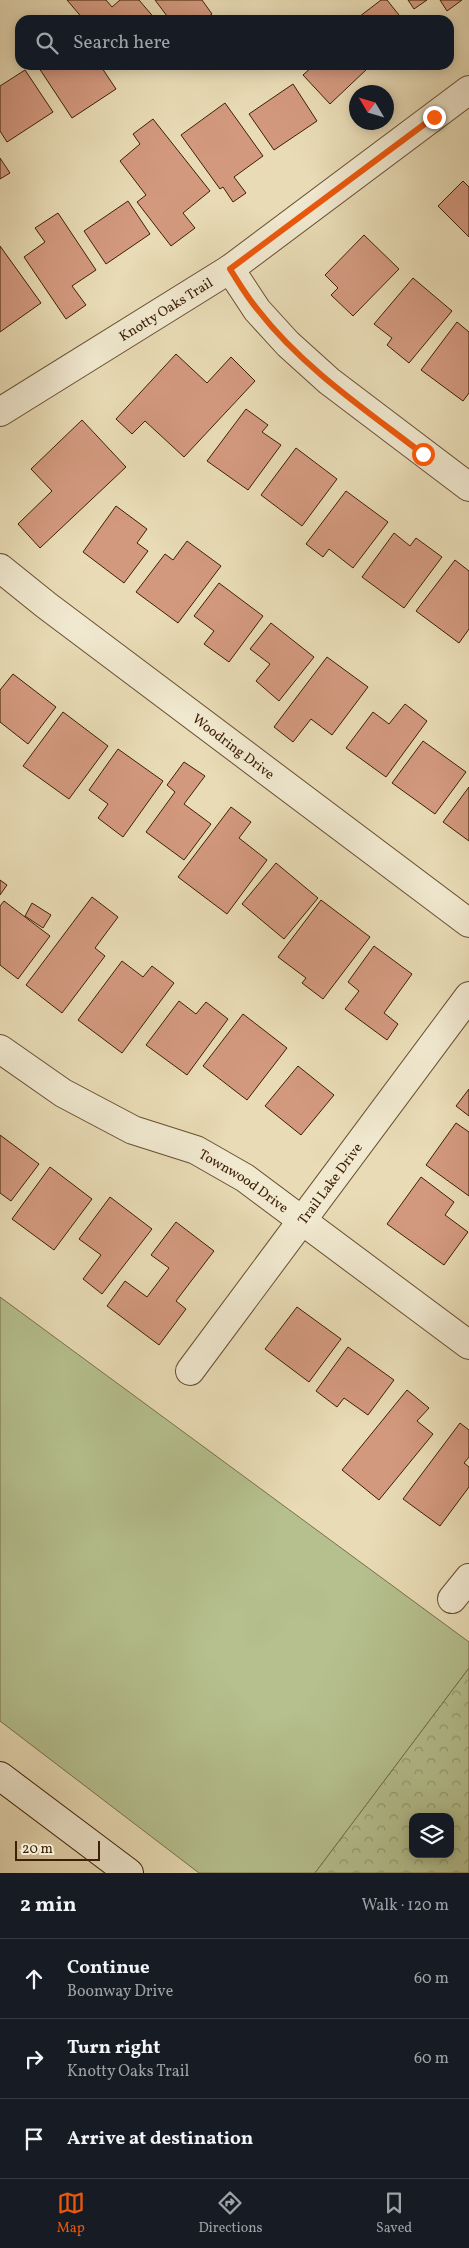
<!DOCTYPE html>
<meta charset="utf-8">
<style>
:root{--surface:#171b24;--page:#242831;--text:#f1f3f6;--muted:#9ea1a6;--line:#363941;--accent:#ea580c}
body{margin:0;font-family:Vollkorn,serif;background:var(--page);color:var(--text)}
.controls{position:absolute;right:15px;bottom:15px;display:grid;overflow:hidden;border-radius:10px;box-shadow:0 2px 12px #0003}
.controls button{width:45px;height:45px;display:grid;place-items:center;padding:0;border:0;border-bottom:1px solid var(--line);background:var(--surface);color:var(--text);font:25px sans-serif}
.compass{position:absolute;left:349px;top:85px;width:45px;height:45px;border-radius:50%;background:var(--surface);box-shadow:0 2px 12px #0003;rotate:308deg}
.scale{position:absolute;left:15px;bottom:12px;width:85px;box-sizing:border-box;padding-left:5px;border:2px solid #3d2005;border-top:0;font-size:14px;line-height:18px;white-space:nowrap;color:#3d2005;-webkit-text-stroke:4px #f0e8cf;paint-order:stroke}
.stop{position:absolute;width:15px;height:15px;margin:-11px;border:4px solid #ea580c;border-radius:50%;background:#fff}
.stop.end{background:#ea580c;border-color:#fff;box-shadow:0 1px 5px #0008}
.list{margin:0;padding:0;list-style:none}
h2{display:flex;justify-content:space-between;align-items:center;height:65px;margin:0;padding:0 20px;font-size:21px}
h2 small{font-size:16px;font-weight:400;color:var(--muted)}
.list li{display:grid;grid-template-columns:32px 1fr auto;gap:15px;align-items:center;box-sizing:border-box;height:80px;padding:0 20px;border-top:1px solid var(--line)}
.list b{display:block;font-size:19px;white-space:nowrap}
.list p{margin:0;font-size:16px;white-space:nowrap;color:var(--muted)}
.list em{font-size:16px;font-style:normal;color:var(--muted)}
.icon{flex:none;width:28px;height:28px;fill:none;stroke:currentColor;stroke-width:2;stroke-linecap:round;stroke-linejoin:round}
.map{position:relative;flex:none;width:469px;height:1873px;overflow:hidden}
.search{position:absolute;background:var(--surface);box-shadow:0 2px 12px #0003;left:15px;right:15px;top:15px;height:55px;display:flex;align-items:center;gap:12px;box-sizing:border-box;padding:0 18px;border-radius:15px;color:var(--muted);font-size:19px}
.sheet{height:305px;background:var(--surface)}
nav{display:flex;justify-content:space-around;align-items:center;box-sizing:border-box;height:70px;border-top:1px solid var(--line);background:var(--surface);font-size:14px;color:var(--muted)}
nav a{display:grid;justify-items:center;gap:2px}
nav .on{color:var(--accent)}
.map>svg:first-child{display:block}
.green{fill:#b5c08e;stroke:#79704a}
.forest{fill:url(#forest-crowns);stroke:#79704a;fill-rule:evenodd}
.building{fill:#d3997f;stroke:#3d2005}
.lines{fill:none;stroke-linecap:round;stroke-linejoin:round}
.street-casing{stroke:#684f31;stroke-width:30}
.secondary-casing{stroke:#3d2005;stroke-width:30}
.street{stroke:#f0e8cf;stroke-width:28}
.secondary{stroke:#f0e8cf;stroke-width:28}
.route{stroke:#ea580c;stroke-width:6}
.labels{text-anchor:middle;stroke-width:4;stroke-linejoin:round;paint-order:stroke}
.street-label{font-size:14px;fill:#3d2005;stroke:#f0e8cf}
</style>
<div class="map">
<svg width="469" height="1873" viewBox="0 0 469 1873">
<defs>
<pattern id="forest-crowns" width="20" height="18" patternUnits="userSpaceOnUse" patternTransform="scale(1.25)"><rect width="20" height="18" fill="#b5c08e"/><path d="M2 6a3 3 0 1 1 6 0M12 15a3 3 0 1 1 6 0" fill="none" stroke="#949c72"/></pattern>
</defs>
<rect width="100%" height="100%" fill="#e8dbb5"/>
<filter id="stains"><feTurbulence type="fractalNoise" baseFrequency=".004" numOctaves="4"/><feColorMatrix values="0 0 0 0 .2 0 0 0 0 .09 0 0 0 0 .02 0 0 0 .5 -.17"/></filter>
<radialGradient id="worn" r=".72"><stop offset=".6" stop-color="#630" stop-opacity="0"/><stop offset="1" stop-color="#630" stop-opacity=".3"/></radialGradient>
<path class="green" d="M0 1297 469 1642V1668L315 1873H199L0 1721Z"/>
<path class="forest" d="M469 1668V1873H315ZM413 1817H450V1854H413Z"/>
<path class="building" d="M67 0H106L112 7 120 0H139L156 20H84Z
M155 0H202L212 14 204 20H170Z
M381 0H387L403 20H355Z
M408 0H427L414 9Z
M440 0H462L447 11Z
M37 65H100L116 89 72 118Z
M314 65H364L368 68 330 104 303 75Z
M25 70 53 112 7 142 0 131V86Z
M293 84 317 121 274 150 249 114Z
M225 103 263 156 234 177 246 193 233 202 223 187 220 189 181 135Z
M153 119 210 191 183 213 195 228 171 246 137 202 146 195 120 161 140 144 133 134Z
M0 158 10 173 0 179Z
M463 181 469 187V237L438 206Z
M128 201 150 234 106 264 84 231Z
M58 213 96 270 72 286 86 305 66 319 24 257 45 242 35 228Z
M364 235 399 269 353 316 331 295 338 288 325 275Z
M0 246 41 303 0 332Z
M413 278 452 311 409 363 387 345 392 338 374 324Z
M457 322 469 332V393L463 401 421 370Z
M176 354 207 383 231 357 255 381 184 457 145 421 132 434 116 419Z
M246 409 268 425 262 432 281 445 248 490 207 461Z
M82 420 126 467 40 548 18 524 52 491 31 469Z
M296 448 337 479 302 526 261 495Z
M346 491 388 522 353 568 329 549 323 557 306 544Z
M116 506 147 529 137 543 148 551 124 583 83 552Z
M394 533 410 546 416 538 442 557 404 608 362 577Z
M187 541 221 566 178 623 136 592 165 554 173 560Z
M455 560 469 571V629L459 643 416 611Z
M219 583 263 616 229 662 204 644 214 631 194 616Z
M271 623 314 657 279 701 256 681 270 664 250 649Z
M327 657 368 687 332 735 311 719 293 742 274 727Z
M13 674 56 707 28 744 0 722V690Z
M405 704 427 721 386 777 346 748 373 712 389 724Z
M63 712 108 746 69 799 23 766Z
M423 741 466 772 435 814 392 783Z
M118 749 163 781 123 837 98 818 108 804 89 790Z
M184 762 205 776 184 804 211 824 184 860 146 832 175 792 167 785Z
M469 787V841L443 822Z
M231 807 251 822 239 838 267 860 227 914 178 877Z
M276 863 318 898 284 939 242 904Z
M0 880 7 885 0 895Z
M92 897 118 917 95 948 105 956 62 1013 26 985Z
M321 900 370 937 323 999 302 983 306 978 278 957Z
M4 901 50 936 18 979 0 965V906Z
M32 903 51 915 43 928 25 916Z
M374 946 412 974 384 1013 398 1024 387 1040 345 1009 359 991 348 982Z
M122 961 143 977 152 966 174 983 122 1053 78 1020Z
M179 1001 196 1014 206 1002 228 1019 187 1075 146 1045Z
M243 1014 287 1048 247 1100 203 1066Z
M298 1066 334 1095 301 1135 265 1106Z
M469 1089V1116L456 1106Z
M456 1123 469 1132V1196L426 1165Z
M0 1135 39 1164 11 1201 0 1193Z
M50 1167 92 1199 54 1250 12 1219Z
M421 1177 454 1202 445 1215 468 1232 444 1265 387 1224Z
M110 1197 152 1229 102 1294 83 1279 101 1255 79 1239Z
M176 1222 214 1251 176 1301 186 1309 159 1345 107 1306 125 1281 147 1297 169 1268 151 1255Z
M297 1307 341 1339 309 1382 265 1349Z
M348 1347 394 1380 368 1415 344 1398 337 1407 316 1391Z
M407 1390 429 1408 417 1421 433 1434 379 1500 342 1470Z
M460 1423 469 1430V1457L464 1463 469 1467V1487L440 1526 403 1499Z"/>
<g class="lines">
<defs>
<g id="street">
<path d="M230 269 257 310 288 344 329 381 469 487"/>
<path id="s1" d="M0 412 230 269 469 90"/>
<path id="s2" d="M0 568 46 605 469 923"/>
<path id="s3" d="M0 1049 63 1093 133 1130 196 1150 245 1178 469 1345"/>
<path id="s4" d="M190 1371 469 996"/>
<path d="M452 1599 469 1578"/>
</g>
<path id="secondary" d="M0 1776 129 1873"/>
</defs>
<use href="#street" class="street-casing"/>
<use href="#secondary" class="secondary-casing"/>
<use href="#street" class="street"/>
<use href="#secondary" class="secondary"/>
</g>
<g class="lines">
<path class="route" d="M423 454C366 410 303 368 258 310 247 297 239 283 230 269L434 117"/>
</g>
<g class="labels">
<g class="street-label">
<text dy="5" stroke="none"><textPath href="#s1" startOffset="195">Knotty Oaks Trail</textPath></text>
<text dy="5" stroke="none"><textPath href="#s2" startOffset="294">Woodring Drive</textPath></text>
<text dy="5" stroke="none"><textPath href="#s3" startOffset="279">Townwood Drive</textPath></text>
<text dy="5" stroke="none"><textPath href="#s4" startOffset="234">Trail Lake Drive</textPath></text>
</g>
</g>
<rect width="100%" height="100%" filter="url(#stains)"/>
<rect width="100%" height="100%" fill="url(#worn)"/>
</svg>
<div class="controls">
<button><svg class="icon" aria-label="layers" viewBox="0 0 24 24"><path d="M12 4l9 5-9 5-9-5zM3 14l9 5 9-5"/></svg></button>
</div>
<svg class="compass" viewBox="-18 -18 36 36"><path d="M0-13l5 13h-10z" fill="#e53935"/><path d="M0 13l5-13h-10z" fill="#9ea1a6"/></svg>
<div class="scale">20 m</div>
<div class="stop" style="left:423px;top:454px"></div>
<div class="stop end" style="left:434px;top:117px"></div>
<div class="search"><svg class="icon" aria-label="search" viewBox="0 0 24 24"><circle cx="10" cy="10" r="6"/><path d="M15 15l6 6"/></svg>Search here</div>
</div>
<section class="sheet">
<h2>2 min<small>Walk · 120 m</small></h2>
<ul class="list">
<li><svg class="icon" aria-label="ahead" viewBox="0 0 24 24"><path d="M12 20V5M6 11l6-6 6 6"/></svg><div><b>Continue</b><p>Boonway Drive</p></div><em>60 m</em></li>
<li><svg class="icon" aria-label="right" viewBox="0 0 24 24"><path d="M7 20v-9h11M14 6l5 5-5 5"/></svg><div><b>Turn right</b><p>Knotty Oaks Trail</p></div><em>60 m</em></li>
<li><svg class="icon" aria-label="arrive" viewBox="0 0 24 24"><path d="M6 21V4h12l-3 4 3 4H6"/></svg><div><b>Arrive at destination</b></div></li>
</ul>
</section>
<nav>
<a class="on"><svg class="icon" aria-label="map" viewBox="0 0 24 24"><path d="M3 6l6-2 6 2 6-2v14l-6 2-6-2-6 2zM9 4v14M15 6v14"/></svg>Map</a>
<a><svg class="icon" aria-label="directions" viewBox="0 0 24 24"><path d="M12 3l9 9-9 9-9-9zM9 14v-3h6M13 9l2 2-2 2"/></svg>Directions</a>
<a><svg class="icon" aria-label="saved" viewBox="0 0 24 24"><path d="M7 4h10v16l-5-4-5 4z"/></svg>Saved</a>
</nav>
